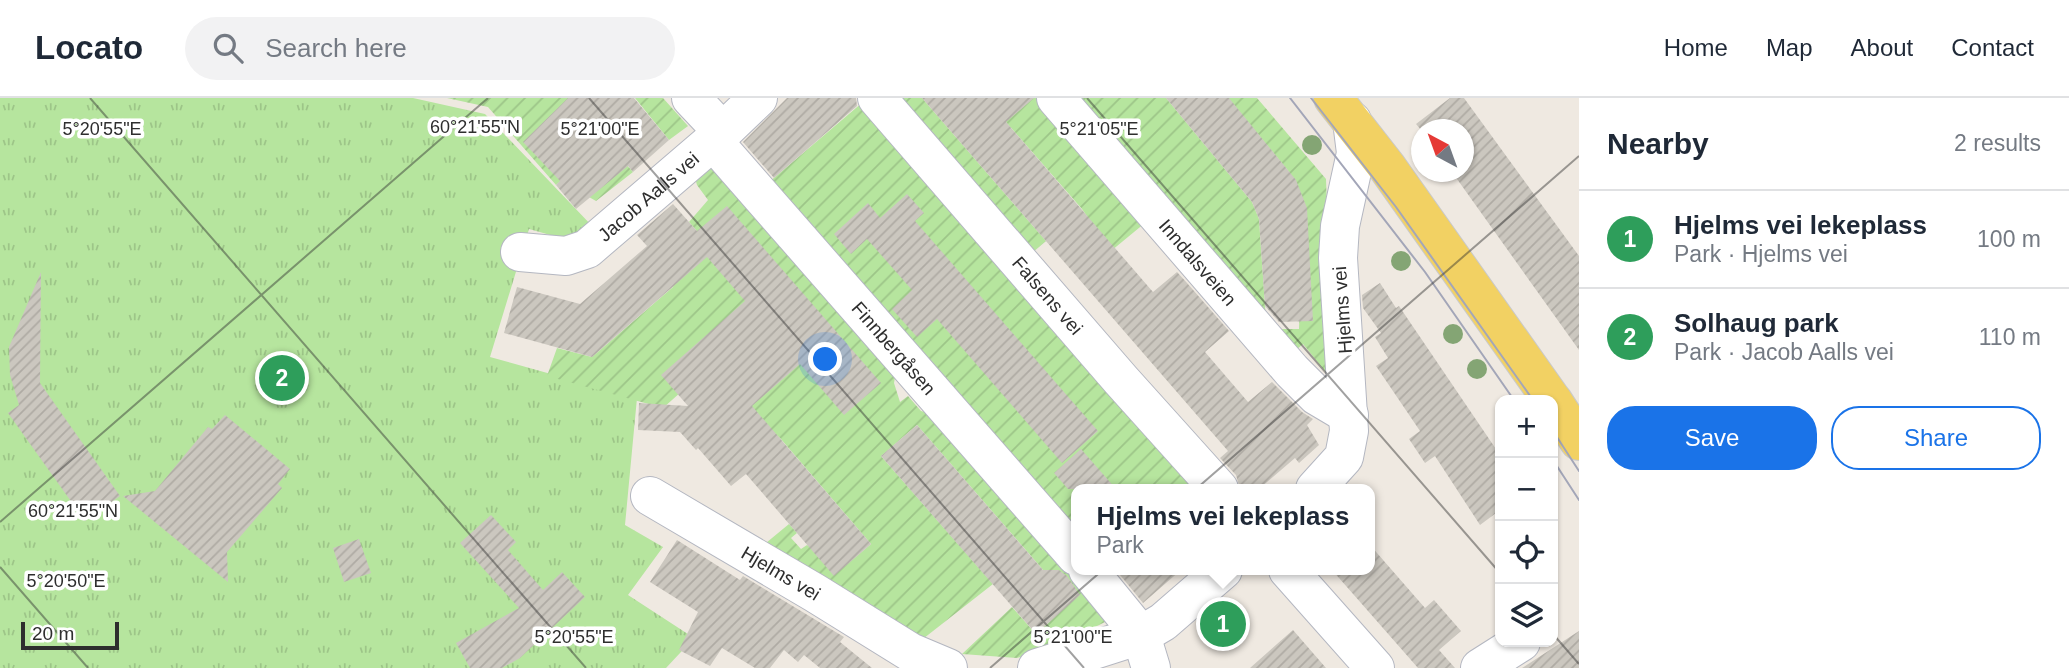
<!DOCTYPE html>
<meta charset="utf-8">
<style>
:root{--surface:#fff;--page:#f2f2f3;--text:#1f2937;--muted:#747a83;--line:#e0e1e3;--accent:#1a73e8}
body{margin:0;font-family:Helvetica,sans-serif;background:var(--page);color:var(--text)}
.controls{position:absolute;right:21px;bottom:21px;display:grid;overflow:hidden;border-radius:14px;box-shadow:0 2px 5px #0004}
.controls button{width:63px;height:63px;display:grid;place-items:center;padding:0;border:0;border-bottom:2px solid var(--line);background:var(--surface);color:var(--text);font:35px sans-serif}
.compass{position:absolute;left:1411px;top:21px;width:63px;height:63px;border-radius:50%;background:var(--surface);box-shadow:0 2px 5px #0004;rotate:319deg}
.scale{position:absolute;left:21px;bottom:18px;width:98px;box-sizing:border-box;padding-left:7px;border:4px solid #2e2e2e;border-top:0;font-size:19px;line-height:24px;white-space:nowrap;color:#2e2e2e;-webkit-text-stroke:5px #fff;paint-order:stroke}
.you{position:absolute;left:826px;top:262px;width:24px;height:24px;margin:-18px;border:5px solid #fff;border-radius:50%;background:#1a73e8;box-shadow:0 0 0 10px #1a73e833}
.badge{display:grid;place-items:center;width:46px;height:46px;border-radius:50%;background:var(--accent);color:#fff;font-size:23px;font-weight:700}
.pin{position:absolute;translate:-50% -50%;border:4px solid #fff;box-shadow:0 2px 7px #0006}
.popup{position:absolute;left:1071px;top:386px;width:304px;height:91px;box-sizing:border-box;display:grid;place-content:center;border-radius:14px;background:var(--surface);filter:drop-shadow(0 2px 5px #0005);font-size:23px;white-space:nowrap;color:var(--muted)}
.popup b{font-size:26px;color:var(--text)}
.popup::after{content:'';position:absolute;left:50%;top:100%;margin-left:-14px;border:14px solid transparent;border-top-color:var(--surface)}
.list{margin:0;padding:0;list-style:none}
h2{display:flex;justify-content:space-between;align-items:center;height:91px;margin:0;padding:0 28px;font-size:30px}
h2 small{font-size:23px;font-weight:400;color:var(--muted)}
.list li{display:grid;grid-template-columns:46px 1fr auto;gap:21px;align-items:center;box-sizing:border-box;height:98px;padding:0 28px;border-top:2px solid var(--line)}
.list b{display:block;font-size:26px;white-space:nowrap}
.list p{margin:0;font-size:23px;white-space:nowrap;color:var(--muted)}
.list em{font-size:23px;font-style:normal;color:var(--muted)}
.actions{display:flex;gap:14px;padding:21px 28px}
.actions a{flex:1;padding:16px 0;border:2px solid var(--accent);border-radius:28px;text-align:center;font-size:24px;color:var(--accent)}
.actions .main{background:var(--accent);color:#fff}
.icon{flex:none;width:38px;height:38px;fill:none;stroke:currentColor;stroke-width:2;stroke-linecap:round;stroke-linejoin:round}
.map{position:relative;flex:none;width:1579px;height:570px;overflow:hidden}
header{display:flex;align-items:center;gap:42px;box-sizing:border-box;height:98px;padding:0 35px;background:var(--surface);border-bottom:2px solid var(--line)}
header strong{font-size:33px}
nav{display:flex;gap:38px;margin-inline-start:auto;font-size:24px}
.search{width:490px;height:63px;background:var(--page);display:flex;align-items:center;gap:18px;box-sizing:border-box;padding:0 24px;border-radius:38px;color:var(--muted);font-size:26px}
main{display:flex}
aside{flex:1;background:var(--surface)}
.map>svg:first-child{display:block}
.grass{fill:url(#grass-tufts)}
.garden{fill:url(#garden-furrows)}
.building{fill:url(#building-hatch)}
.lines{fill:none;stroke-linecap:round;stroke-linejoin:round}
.minor-casing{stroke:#b4b7c1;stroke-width:40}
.major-casing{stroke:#c9c9c9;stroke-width:40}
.minor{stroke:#fff;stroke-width:38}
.major{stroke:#f2d163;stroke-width:38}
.tram{stroke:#a3a6b8;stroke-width:2}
.tree{fill:#84a574}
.ticks{fill:none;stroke:#2e2e2e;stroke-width:2;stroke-opacity:0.45}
.labels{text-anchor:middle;stroke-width:7;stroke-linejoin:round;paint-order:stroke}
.street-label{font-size:19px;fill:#2e2e2e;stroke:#fff}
.ticks-label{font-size:18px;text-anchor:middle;fill:#2e2e2e;stroke:#fff;stroke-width:7;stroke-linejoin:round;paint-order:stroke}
</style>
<header>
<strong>Locato</strong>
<div class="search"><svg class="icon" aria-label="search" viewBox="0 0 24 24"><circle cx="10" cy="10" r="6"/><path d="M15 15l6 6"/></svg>Search here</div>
<nav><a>Home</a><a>Map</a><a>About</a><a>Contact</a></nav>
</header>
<main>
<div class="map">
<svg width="1579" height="570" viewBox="0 0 1579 570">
<defs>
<pattern id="grass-tufts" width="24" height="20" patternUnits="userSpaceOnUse" patternTransform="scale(1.75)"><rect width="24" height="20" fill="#b6e59e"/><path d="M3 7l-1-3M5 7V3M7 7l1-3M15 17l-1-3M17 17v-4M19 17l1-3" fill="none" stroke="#9dc588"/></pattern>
<pattern id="garden-furrows" width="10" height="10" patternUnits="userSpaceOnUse" patternTransform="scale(1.75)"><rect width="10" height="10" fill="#b6e59e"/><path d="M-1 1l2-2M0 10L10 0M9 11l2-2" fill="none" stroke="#9dc588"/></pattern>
<pattern id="building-hatch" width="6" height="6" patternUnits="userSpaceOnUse" patternTransform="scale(1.75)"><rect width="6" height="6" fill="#cbc7bf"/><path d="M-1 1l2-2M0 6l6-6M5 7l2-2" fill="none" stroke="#afaba4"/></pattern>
</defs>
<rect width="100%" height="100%" fill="#efe9e1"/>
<path class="grass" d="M0 0H413L485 16 594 130 575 144 529 131 490 259 637 300 625 427 663 449 628 497 694 540 666 570H0Z"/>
<path class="garden" d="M447 0H568L633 74 596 103 589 99 578 68 556 87 488 9Z
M635 0H663L688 28 669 42Z
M896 0H922L1046 143 1032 155Z
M1034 0H1042L1151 120 1111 153 1082 111 998 15Z
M1067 0H1166L1252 104 1259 121 1266 222Z
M1228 0H1257L1326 81 1333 283 1303 246 1288 259 1262 231H1299L1303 102 1290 75Z
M863 4 1193 384 1184 391H1076V439L768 85Z
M709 67 897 268 894 285 900 304 908 298 921 313 940 318 1111 521 1057 548 1017 560 962 556 1012 509 1036 536 1071 504 917 327 881 358 993 486 919 544 760 450 789 426 797 435 791 440 801 451 807 447 845 468 871 446 780 340 699 278 663 310 547 278 557 250 592 259 673 189 690 140 697 133 689 124 708 102 697 87 695 80Z"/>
<path class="building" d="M568 0H634L669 42 633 74 628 68 576 111 556 87 560 83 523 44Z
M787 0H856L857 8 774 80 743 44Z
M922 0H1034L1006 24 1153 194 1177 174 1187 185 1229 233 1205 254 1248 304 1272 284 1302 314 1313 321 1307 327 1319 347 1299 365 1295 360 1259 391H1240L1236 377 1220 360 1228 353Z
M1166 0H1229L1296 82 1307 110 1313 223 1279 224 1265 208 1259 121 1252 104Z
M1450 0H1464L1579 158V252L1452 74H1464V32L1422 33 1416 26Z
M907 96 924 115 915 123 1098 333 1062 365 937 221 917 239 892 211 912 192 867 141 851 156 834 136 868 105 880 120Z
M673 106 697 133 727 108 881 285 844 317 800 266 752 308 871 446 834 478 746 376 731 388 698 350 696 352 680 334 638 332 639 305 688 308 661 277 745 203 707 159 592 259 504 235 517 189 580 206 647 148 637 137Z
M41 174 40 285 120 398 85 423 8 315 19 307 10 277 9 249Z
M1380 185 1396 210 1399 208 1500 357V412L1480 427 1435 358 1425 365 1409 341 1420 333 1376 268 1388 260 1375 239 1381 235 1363 210 1362 197Z
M225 317 290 371 278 386 282 390 227 454 228 484 123 398 155 393 208 329 212 331Z
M917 327 1043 472H1059L1067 478 1080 497 1036 536 881 358Z
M1081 351 1116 391H1068L1054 375Z
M491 417 516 444 508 452 543 492 562 474 585 499 520 560 502 570H470L456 545 519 510 460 445Z
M359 441 371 475 344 484 333 450Z
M677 442 740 482 743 478 844 539 840 544 872 570H820L804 557 798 564 784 552 770 570H755L722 550 710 568 679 552 698 514 650 484Z
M1370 447 1425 510 1434 502 1461 533 1439 552 1455 570H1418L1332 472H1370Z
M1116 472H1181L1143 505Z
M1293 532 1326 570H1250L1277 546Z
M1579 533V570H1522Z"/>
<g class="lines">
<defs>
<g id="minor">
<path d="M691 0 723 34"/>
<path id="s1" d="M877 0 1121 282 1219 391"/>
<path id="s2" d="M1056 0 1292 273 1317 298 1349 317"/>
<path id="s3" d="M713 43 1076 458"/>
<path id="s4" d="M520 154 566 158 587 151 713 43 758 0"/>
<path d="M1315 391 1344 359 1349 333 1338 160 1340 128 1356 55 1352 23"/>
<path id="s5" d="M650 398 815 495 910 554 948 570"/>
<path d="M1088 472 1141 537 1151 570"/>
<path d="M1288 472 1375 570"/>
<path d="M1037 570 1141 537 1163 524 1223 472"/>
<path d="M1480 570 1521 544"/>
</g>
<path id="major" d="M1333 0 1387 69 1552 302
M1553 303 1579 343"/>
</defs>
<use href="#minor" class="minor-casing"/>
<use href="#major" class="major-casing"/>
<use href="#minor" class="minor"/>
<use href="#major" class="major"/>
<path class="tram" d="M1290 0 1425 174 1514 302
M1311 0 1396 109 1533 302
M1553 333 1579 373
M1553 362 1579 402"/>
</g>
<g class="tree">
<circle cx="1312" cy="47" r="10"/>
<circle cx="1401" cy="163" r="10"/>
<circle cx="1453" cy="236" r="10"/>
<circle cx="1477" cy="271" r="10"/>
</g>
<path class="ticks" d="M90 0 586 570M589 0 1084 570M1087 0 1500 475M0 424 488 0M0 469 88 570M1553 536 1579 566M990 570 1579 58"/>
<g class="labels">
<g class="street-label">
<text dy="7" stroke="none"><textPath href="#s4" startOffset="149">Jacob Aalls vei</textPath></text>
<text dy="7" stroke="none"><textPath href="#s2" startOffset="217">Inndalsveien</textPath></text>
<text dy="7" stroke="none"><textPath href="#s1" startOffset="261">Falsens vei</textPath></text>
<text transform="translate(1342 212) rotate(-94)" y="7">Hjelms vei</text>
<text dy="7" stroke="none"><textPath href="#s3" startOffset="275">Finnbergåsen</textPath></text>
<text dy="7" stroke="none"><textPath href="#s5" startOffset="152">Hjelms vei</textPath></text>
</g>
</g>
<g class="ticks-label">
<text x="475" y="35">60°21'55"N</text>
<text x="102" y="37">5°20'55"E</text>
<text x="600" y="37">5°21'00"E</text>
<text x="1099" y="37">5°21'05"E</text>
<text x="73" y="419">60°21'55"N</text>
<text x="66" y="489">5°20'50"E</text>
<text x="574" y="545">5°20'55"E</text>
<text x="1073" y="545">5°21'00"E</text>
</g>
</svg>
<div class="controls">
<button>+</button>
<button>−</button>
<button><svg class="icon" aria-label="locate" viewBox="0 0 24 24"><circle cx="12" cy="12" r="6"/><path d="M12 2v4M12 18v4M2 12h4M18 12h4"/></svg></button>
<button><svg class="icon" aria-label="layers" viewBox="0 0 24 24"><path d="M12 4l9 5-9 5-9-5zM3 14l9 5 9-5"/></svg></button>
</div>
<svg class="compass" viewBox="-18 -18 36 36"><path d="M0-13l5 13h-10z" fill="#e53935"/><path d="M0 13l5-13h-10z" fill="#747a83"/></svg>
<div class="scale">20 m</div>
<div class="you"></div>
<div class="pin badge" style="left:1223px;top:526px;background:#2e9e5b">1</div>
<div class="popup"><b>Hjelms vei lekeplass</b>Park</div>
<div class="pin badge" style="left:282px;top:280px;background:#2e9e5b">2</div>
</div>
<aside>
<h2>Nearby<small>2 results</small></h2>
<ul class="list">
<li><span class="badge" style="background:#2e9e5b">1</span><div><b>Hjelms vei lekeplass</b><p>Park · Hjelms vei</p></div><em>100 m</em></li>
<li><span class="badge" style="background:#2e9e5b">2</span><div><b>Solhaug park</b><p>Park · Jacob Aalls vei</p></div><em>110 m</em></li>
</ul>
<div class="actions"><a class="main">Save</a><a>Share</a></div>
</aside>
</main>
